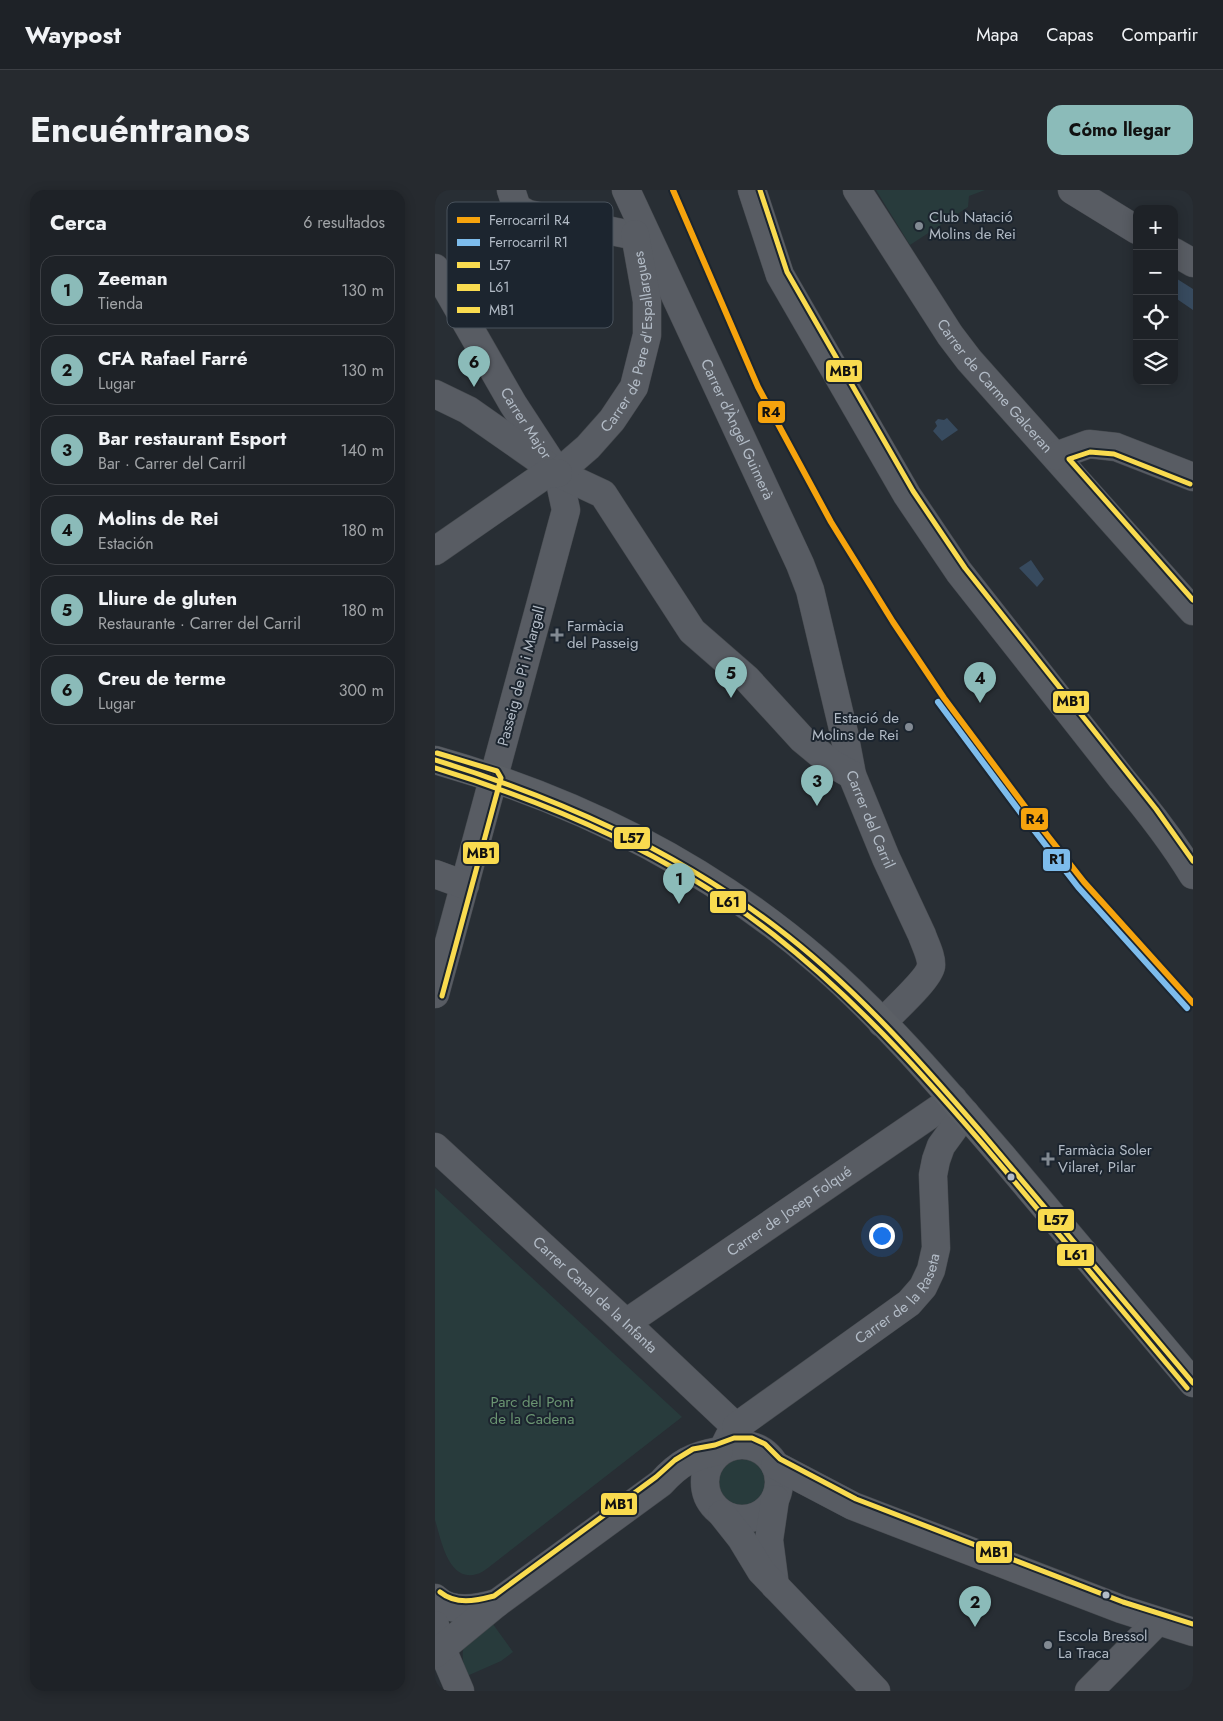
<!DOCTYPE html>
<html lang="es">
<meta charset="utf-8">
<style>
:root{--surface:#1e2227;--page:#262a2f;--text:#f1f3f6;--muted:#a1a4a7;--line:#3c3f44;--accent:#8bbbb9}
body{margin:0;font-family:Jost,sans-serif;background:var(--page);color:var(--text)}
.controls{position:absolute;right:15px;top:15px;display:grid;overflow:hidden;border-radius:10px;box-shadow:0 2px 12px #0003}
.controls button{width:45px;height:45px;display:grid;place-items:center;padding:0;border:0;border-bottom:1px solid var(--line);background:var(--surface);color:var(--text);font:25px sans-serif}
.you{position:absolute;left:446px;top:1045px;width:18px;height:18px;margin:-12px;border:4px solid #fff;border-radius:50%;background:#1a73e8;box-shadow:0 0 0 8px #1a73e833}
.badge{display:grid;place-items:center;width:32px;height:32px;border-radius:50%;background:var(--accent);color:#111;font-size:16px;font-weight:700}
.pin{position:absolute;translate:-50% -41px;filter:drop-shadow(0 1px 2px #0008)}
.pin::after{content:'';position:absolute;top:26px;width:18px;height:15px;background:inherit;clip-path:polygon(0 0,100% 0,50% 100%)}
.list{margin:0;padding:0;list-style:none}
h2{display:flex;justify-content:space-between;align-items:center;height:65px;margin:0;padding:0 20px;font-size:21px}
h2 small{font-size:16px;font-weight:400;color:var(--muted)}
.list li{display:grid;grid-template-columns:32px 1fr auto;gap:15px;align-items:center;box-sizing:border-box;height:70px;margin:0 10px 10px;padding:0 10px;border:1px solid var(--line);border-radius:15px}
.list b{display:block;font-size:19px;white-space:nowrap}
.list p{margin:0;font-size:16px;white-space:nowrap;color:var(--muted)}
.list em{font-size:16px;font-style:normal;color:var(--muted)}
.icon{flex:none;width:28px;height:28px;fill:none;stroke:currentColor;stroke-width:2;stroke-linecap:round;stroke-linejoin:round}
.map{position:relative;flex:none;width:758px;height:1501px;overflow:hidden;border-radius:15px}
header{display:flex;align-items:center;gap:30px;box-sizing:border-box;height:70px;padding:0 25px;background:var(--surface);border-bottom:1px solid var(--line)}
header strong{font-size:24px}
nav{display:flex;gap:28px;margin-inline-start:auto;font-size:18px}
.intro{display:flex;align-items:center;justify-content:space-between;box-sizing:border-box;height:120px;padding:0 30px}
h1{margin:0;font-size:35px}
.button{padding:12px 22px;border-radius:15px;background:var(--accent);color:#111;font-size:18px;font-weight:700}
main{display:flex;gap:30px;padding:0 30px}
aside{flex:1;background:var(--surface);border-radius:15px;box-shadow:0 2px 12px #0003}
.map>svg:first-child{display:block}
.green{fill:#283b3c}
.water{fill:#374a5e}
.lines{fill:none;stroke-linecap:round;stroke-linejoin:round}
.minor-casing{stroke:#464a4f;stroke-width:29}
.major-casing{stroke:#464b51;stroke-width:29}
.minor{stroke:#585c63;stroke-width:28}
.major{stroke:#5b5f65;stroke-width:28}
.bus-1-casing{stroke:#1c252f;stroke-width:9}
.bus-2-casing{stroke:#1c252f;stroke-width:9}
.bus-3-casing{stroke:#1c252f;stroke-width:9}
.bus-1{stroke:#f9db4f;stroke-width:5}
.bus-2{stroke:#f9db4f;stroke-width:5}
.bus-3{stroke:#f9db4f;stroke-width:5}
.rail-1-casing{stroke:#1c252f;stroke-width:10}
.rail-2-casing{stroke:#1c252f;stroke-width:10}
.rail-1{stroke:#f6a30d;stroke-width:6}
.rail-2{stroke:#7dbcec;stroke-width:6}
.poi-dot{fill:#828a93;stroke:#1c252f;stroke-width:2}
.bus-dot{fill:#b2bbc6;stroke:#1c252f;stroke-width:2}
.labels{text-anchor:middle;stroke-width:4;stroke-linejoin:round;paint-order:stroke}
.poi-label{font-size:15px;fill:#b2bbc6;stroke:#1c252f;text-anchor:start}
.street-label{font-size:15px;fill:#b2bbc6;stroke:#1c252f}
.park-label{font-size:15px;fill:#6b9572;stroke:#1c252f}
.key{fill:#1c252f;stroke:#49525c;stroke-width:1}
.key-label{font-size:14px;fill:#b2bbc6}
.line-badge{stroke:#1c252f;stroke-width:2}
.pale-badge-label{font-size:14px;text-anchor:middle;font-weight:bold;fill:#111}
</style>
<header>
<strong>Waypost</strong>
<nav><a>Mapa</a><a>Capas</a><a>Compartir</a></nav>
</header>
<div class="intro"><h1>Encuéntranos</h1><a class="button">Cómo llegar</a></div>
<main>
<aside>
<h2>Cerca<small>6 resultados</small></h2>
<ul class="list">
<li><span class="badge">1</span><div><b>Zeeman</b><p>Tienda</p></div><em>130 m</em></li>
<li><span class="badge">2</span><div><b>CFA Rafael Farré</b><p>Lugar</p></div><em>130 m</em></li>
<li><span class="badge">3</span><div><b>Bar restaurant Esport</b><p>Bar · Carrer del Carril</p></div><em>140 m</em></li>
<li><span class="badge">4</span><div><b>Molins de Rei</b><p>Estación</p></div><em>180 m</em></li>
<li><span class="badge">5</span><div><b>Lliure de gluten</b><p>Restaurante · Carrer del Carril</p></div><em>180 m</em></li>
<li><span class="badge">6</span><div><b>Creu de terme</b><p>Lugar</p></div><em>300 m</em></li>
</ul>
</aside>
<div class="map">
<svg width="758" height="1501" viewBox="0 0 758 1501">
<rect width="100%" height="100%" fill="#282e34"/>
<path class="green" d="M441 0H550L534 6 533 17 475 55Z
M0 998 247 1227 58 1374C54 1377 47 1383 42 1384 13 1393 6 1349 0 1330Z
M281 1293a25 25 0 1 1 50 0a25 25 0 1 1-50 0Z
M55 1430 78 1462 66 1471 32 1486C21 1454 32 1449 55 1430Z"/>
<path class="water" d="M739 87 758 99V120L739 107Z
M512 228 523 240 507 251 498 241 502 236 500 232 503 229 509 230Z
M596 370 609 389 602 397 584 378Z"/>
<g class="lines">
<defs>
<g id="minor">
<path d="M76 0 82 18 93 24 201 46"/>
<path id="s1" d="M191 0 365 374 375 400 409 543 417 585 451 668 487 745C490 754 497 767 496 776 494 789 458 821 447 833"/>
<path d="M317 0 345 85 472 305 524 382 687 589C714 621 736 649 758 685"/>
<path id="s2" d="M422 0 515 145 534 170 758 421"/>
<path d="M637 0 702 40"/>
<path d="M739 62 758 73"/>
<path id="s3" d="M0 78 78 214 123 283 131 320 0 804"/>
<path d="M0 204 33 220 123 283 168 304 257 441 312 489 367 549 396 573 417 585"/>
<path d="M621 266 654 254 681 257 758 287"/>
<path id="s4" d="M123 283 153 257 177 230 199 197 212 145V111L200 44"/>
<path d="M0 361 111 284 123 283"/>
<path d="M0 684 30 695"/>
<path id="s5" d="M0 957 191 1133 301 1237 294 1247 288 1259"/>
<path id="s6" d="M191 1133 518 909"/>
<path id="s7" d="M301 1237 474 1113 488 1097 496 1080 501 1058 498 985 501 970 506 956 530 923"/>
<circle cx="307" cy="1292" r="37"/>
<path d="M340 1275 418 1316 686 1419 758 1442"/>
<path d="M340 1309 334 1350 340 1396"/>
<path d="M287 1324 306 1348 326 1381 441 1501"/>
<path d="M0 1408C16 1424 42 1419 62 1413"/>
<path d="M0 1435 7 1459 25 1501"/>
<path d="M0 1464 62 1413 226 1293C244 1273 257 1266 284 1261"/>
<path d="M654 1501 722 1432"/>
</g>
<path id="major" d="M0 570C141 610 273 676 384 772 451 830 509 899 567 966 631 1042 694 1118 758 1193"/>
</defs>
<use href="#minor" class="minor-casing"/>
<use href="#major" class="major-casing"/>
<use href="#minor" class="minor"/>
<use href="#major" class="major"/>
<defs>
<path id="bus-1" d="M0 570C123 608 238 659 341 737 419 796 484 870 547 943 618 1026 687 1110 758 1193"/>
<path id="bus-2" d="M0 578C121 615 238 666 339 745 429 816 505 903 579 991 636 1060 694 1129 752 1198"/>
<path id="bus-3" d="M325 0 352 82 478 301 530 378 721 619 758 671
M755 294 679 264 655 262 634 269 758 410
M2 563 62 581 66 588 7 806
M5 1402C21 1415 40 1411 59 1406L221 1287 240 1270 258 1259 280 1255 299 1248H317L330 1254 345 1269 421 1309 688 1412 758 1434"/>
</defs>
<use href="#bus-1" class="bus-1-casing"/>
<use href="#bus-2" class="bus-2-casing"/>
<use href="#bus-3" class="bus-3-casing"/>
<use href="#bus-1" class="bus-1"/>
<use href="#bus-2" class="bus-2"/>
<use href="#bus-3" class="bus-3"/>
<defs>
<path id="rail-1" d="M238 0 323 197 396 332 458 432 509 508 591 618 649 692 758 813"/>
<path id="rail-2" d="M503 512 585 622 643 697 752 818"/>
</defs>
<use href="#rail-1" class="rail-1-casing"/>
<use href="#rail-2" class="rail-2-casing"/>
<use href="#rail-1" class="rail-1"/>
<use href="#rail-2" class="rail-2"/>
</g>
<g class="poi-dot">
<circle cx="484" cy="36" r="5"/>
<path d="M119.5 437.5h5v5h5v5h-5v5h-5v-5h-5v-5h5z"/>
<circle cx="474" cy="537" r="5"/>
<path d="M610.5 961.5h5v5h5v5h-5v5h-5v-5h-5v-5h5z"/>
<circle cx="613" cy="1455" r="5"/>
</g>
<g class="bus-dot">
<circle cx="576" cy="987" r="4.5"/>
<circle cx="671" cy="1405" r="4.5"/>
</g>
<g class="labels">
<g class="poi-label">
<text x="494" y="32">Club Natació<tspan x="494" dy="17">Molins de Rei</tspan></text>
<text x="132" y="441">Farmàcia<tspan x="132" dy="17">del Passeig</tspan></text>
<text x="464" y="533" text-anchor="end">Estació de<tspan x="464" dy="17">Molins de Rei</tspan></text>
<text x="623" y="965">Farmàcia Soler<tspan x="623" dy="17">Vilaret, Pilar</tspan></text>
<text x="623" y="1451">Escola Bressol<tspan x="623" dy="17">La Traca</tspan></text>
</g>
<g class="street-label">
<text dy="5" stroke="none"><textPath href="#s4" startOffset="158">Carrer de Pere d'Espallargues</textPath></text>
<text dy="5" stroke="none"><textPath href="#s2" startOffset="240">Carrer de Carme Galceran</textPath></text>
<text dy="5" stroke="none"><textPath href="#s3" startOffset="180">Carrer Major</textPath></text>
<text dy="5" stroke="none"><textPath href="#s1" startOffset="264">Carrer d'Àngel Guimerà</textPath></text>
<text transform="translate(86 486) rotate(-75)" y="5">Passeig de Pi i Margall</text>
<text dy="5" stroke="none"><textPath href="#s1" startOffset="678">Carrer del Carril</textPath></text>
<text dy="5" stroke="none"><textPath href="#s6" startOffset="198">Carrer de Josep Folqué</textPath></text>
<text dy="5" stroke="none"><textPath href="#s5" startOffset="218">Carrer Canal de la Infanta</textPath></text>
<text dy="5" stroke="none"><textPath href="#s7" startOffset="209">Carrer de la Raseta</textPath></text>
</g>
<g class="park-label">
<text x="97" y="1217">Parc del Pont<tspan x="97" dy="17">de la Cadena</tspan></text>
</g>
</g>
<rect x="12" y="12" width="166" height="126" rx="8" class="key"/>
<rect x="22" y="27" width="23" height="6" fill="#f6a30d"/>
<rect x="22" y="49" width="23" height="7" fill="#7dbcec"/>
<rect x="22" y="72" width="23" height="6" fill="#f9db4f"/>
<rect x="22" y="94" width="23" height="7" fill="#f9db4f"/>
<rect x="22" y="117" width="23" height="6" fill="#f9db4f"/>
<g class="key-label">
<text x="54" y="35">Ferrocarril R4</text>
<text x="54" y="57">Ferrocarril R1</text>
<text x="54" y="80">L57</text>
<text x="54" y="102">L61</text>
<text x="54" y="125">MB1</text>
</g>
<g class="line-badge">
<rect x="390" y="169" width="38" height="24" rx="5" fill="#f9db4f"/>
<rect x="322" y="210" width="29" height="24" rx="5" fill="#f6a30d"/>
<rect x="617" y="500" width="38" height="24" rx="5" fill="#f9db4f"/>
<rect x="585" y="617" width="29" height="24" rx="5" fill="#f6a30d"/>
<rect x="178" y="636" width="38" height="24" rx="5" fill="#f9db4f"/>
<rect x="27" y="651" width="38" height="24" rx="5" fill="#f9db4f"/>
<rect x="607" y="658" width="29" height="24" rx="5" fill="#7dbcec"/>
<rect x="274" y="700" width="38" height="24" rx="5" fill="#f9db4f"/>
<rect x="602" y="1018" width="38" height="24" rx="5" fill="#f9db4f"/>
<rect x="621" y="1053" width="39" height="24" rx="5" fill="#f9db4f"/>
<rect x="165" y="1302" width="38" height="24" rx="5" fill="#f9db4f"/>
<rect x="540" y="1350" width="38" height="24" rx="5" fill="#f9db4f"/>
</g>
<g class="pale-badge-label">
<text x="409" y="186">MB1</text>
<text x="336" y="227">R4</text>
<text x="636" y="516">MB1</text>
<text x="600" y="634">R4</text>
<text x="197" y="653">L57</text>
<text x="46" y="668">MB1</text>
<text x="622" y="674">R1</text>
<text x="293" y="717">L61</text>
<text x="621" y="1035">L57</text>
<text x="641" y="1070">L61</text>
<text x="184" y="1319">MB1</text>
<text x="559" y="1367">MB1</text>
</g>
</svg>
<div class="controls">
<button>+</button>
<button>−</button>
<button><svg class="icon" aria-label="locate" viewBox="0 0 24 24"><circle cx="12" cy="12" r="6"/><path d="M12 2v4M12 18v4M2 12h4M18 12h4"/></svg></button>
<button><svg class="icon" aria-label="layers" viewBox="0 0 24 24"><path d="M12 4l9 5-9 5-9-5zM3 14l9 5 9-5"/></svg></button>
</div>
<div class="you"></div>
<div class="pin badge" style="left:244px;top:714px">1</div>
<div class="pin badge" style="left:540px;top:1437px">2</div>
<div class="pin badge" style="left:382px;top:616px">3</div>
<div class="pin badge" style="left:545px;top:513px">4</div>
<div class="pin badge" style="left:296px;top:508px">5</div>
<div class="pin badge" style="left:39px;top:197px">6</div>
</div>
</main>
